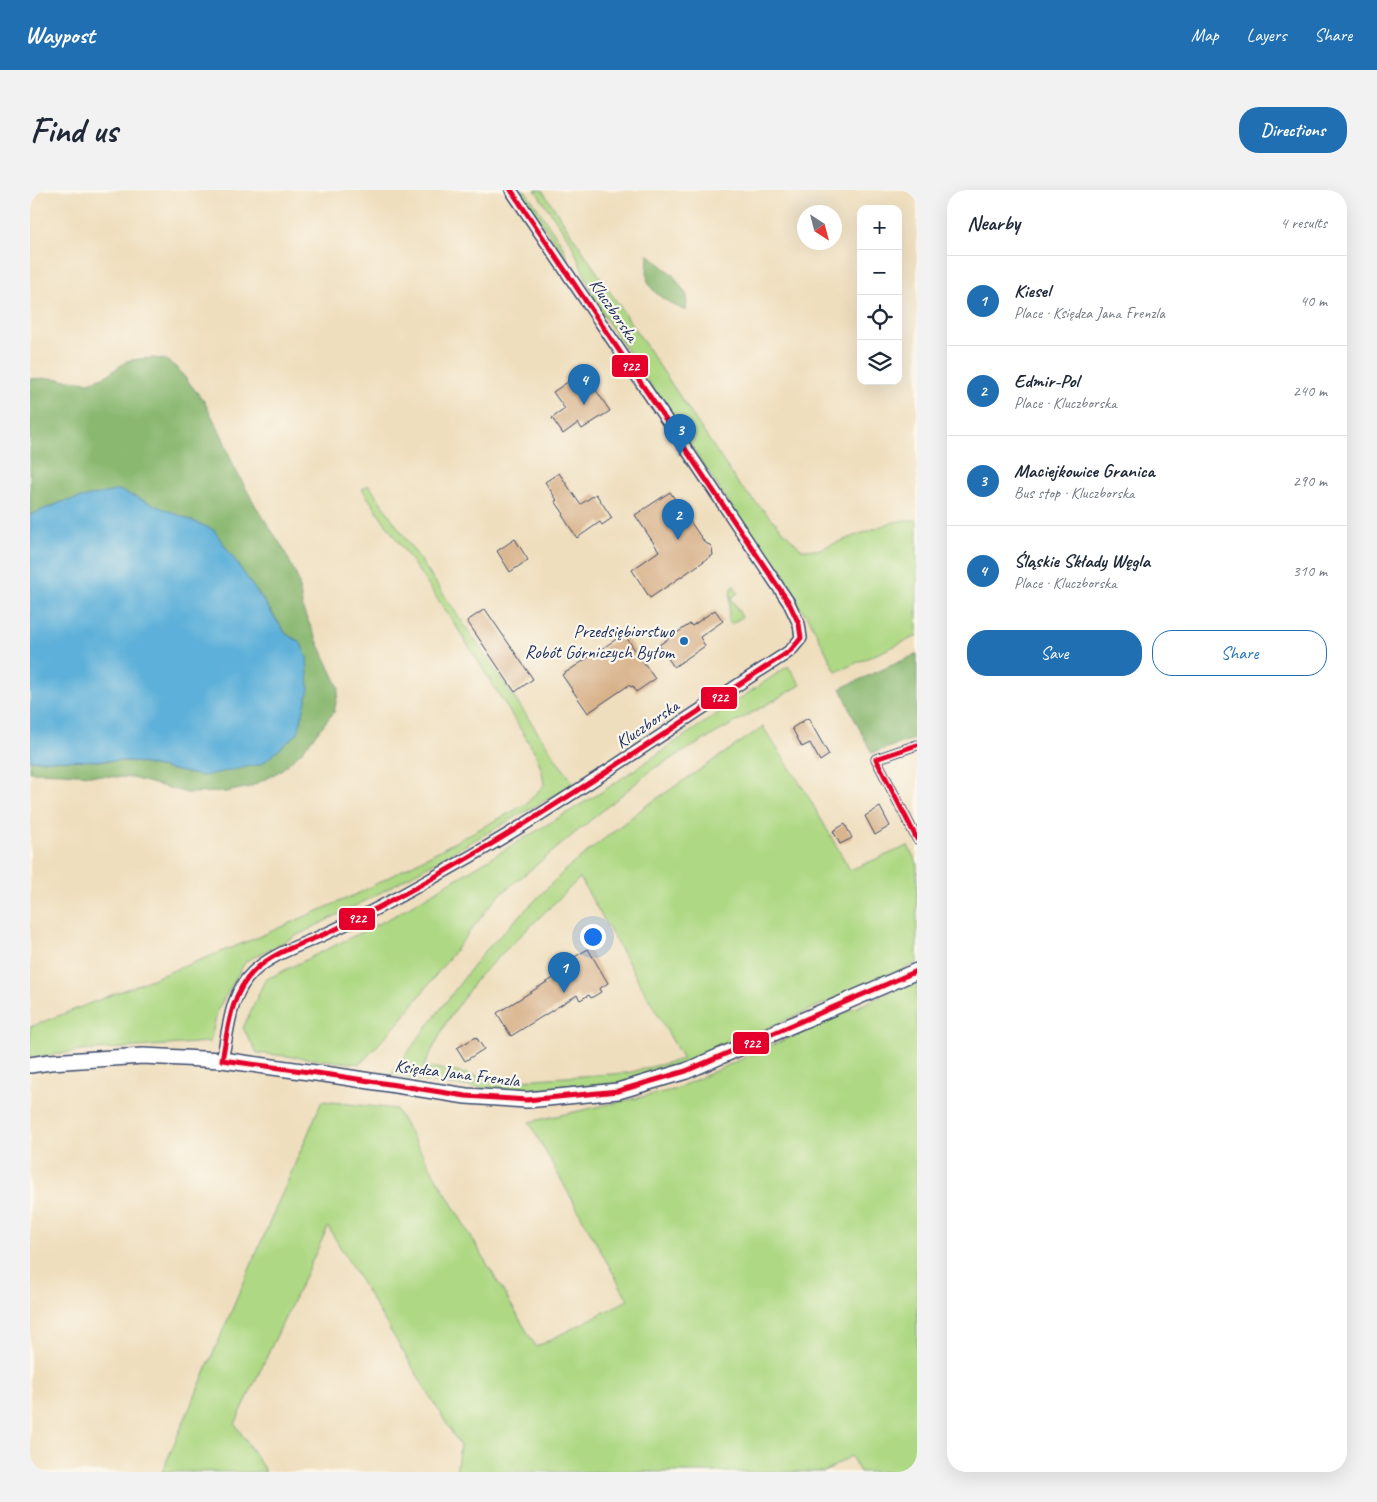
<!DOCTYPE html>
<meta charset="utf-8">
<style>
:root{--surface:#fff;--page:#f2f2f3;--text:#1f2937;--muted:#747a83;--line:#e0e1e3;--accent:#1f6fb2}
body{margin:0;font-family:Caveat,sans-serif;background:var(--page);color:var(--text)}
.controls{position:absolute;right:15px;top:15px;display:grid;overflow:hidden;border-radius:10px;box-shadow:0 5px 20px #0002}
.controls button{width:45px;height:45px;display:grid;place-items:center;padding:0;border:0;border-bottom:1px solid var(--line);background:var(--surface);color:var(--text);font:25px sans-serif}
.compass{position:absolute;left:767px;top:15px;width:45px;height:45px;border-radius:50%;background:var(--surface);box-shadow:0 5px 20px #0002;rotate:144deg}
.you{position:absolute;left:562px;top:746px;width:18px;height:18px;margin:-12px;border:4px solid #fff;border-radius:50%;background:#1a73e8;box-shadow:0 0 0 8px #1a73e833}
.badge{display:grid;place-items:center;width:32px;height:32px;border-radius:50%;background:var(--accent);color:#fff;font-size:16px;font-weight:700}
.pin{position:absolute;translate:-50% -41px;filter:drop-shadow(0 1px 2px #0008)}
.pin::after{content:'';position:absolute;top:26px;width:18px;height:15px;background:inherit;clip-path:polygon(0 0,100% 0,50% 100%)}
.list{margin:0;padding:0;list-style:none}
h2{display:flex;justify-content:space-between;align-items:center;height:65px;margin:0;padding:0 20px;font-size:21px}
h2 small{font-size:16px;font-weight:400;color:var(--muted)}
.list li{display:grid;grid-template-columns:32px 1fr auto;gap:15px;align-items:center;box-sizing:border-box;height:90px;padding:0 20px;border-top:1px solid var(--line)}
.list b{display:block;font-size:19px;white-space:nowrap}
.list p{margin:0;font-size:16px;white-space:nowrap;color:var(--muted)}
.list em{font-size:16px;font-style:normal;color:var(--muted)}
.actions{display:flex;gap:10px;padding:15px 20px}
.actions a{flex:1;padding:11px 0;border:1px solid var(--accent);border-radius:20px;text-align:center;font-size:18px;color:var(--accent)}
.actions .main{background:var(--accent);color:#fff}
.icon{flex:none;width:28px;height:28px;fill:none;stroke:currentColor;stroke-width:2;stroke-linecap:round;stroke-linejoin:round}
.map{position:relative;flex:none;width:887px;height:1282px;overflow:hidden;border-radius:20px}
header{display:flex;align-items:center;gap:30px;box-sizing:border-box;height:70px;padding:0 25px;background:var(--accent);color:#fff}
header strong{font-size:24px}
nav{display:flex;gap:28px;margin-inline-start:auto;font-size:18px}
.intro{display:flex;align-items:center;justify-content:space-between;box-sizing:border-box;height:120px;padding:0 30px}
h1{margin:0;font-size:35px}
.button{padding:12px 22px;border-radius:20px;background:var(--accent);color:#fff;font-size:18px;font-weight:700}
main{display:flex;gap:30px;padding:0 30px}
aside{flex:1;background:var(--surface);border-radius:20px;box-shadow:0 5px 20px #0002}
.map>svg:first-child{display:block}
.green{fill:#aed883;stroke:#648470;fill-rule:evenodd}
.forest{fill:#8ab871;stroke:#527468}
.water{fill:#5db0d9;stroke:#3c709c}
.building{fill:#d7b088}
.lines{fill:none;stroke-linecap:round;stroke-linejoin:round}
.minor-casing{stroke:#3b496c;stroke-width:11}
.tertiary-casing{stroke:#3b496c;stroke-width:14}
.primary-casing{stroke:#3b496c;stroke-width:18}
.minor{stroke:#fff;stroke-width:9}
.tertiary{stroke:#fff;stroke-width:11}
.primary{stroke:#fff;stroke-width:15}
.bus-1-casing{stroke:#fbf7ec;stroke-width:9}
.bus-1{stroke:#e4002b;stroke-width:5}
.poi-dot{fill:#1f6fb2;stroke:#fbf7ec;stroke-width:2}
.labels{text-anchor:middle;stroke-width:4.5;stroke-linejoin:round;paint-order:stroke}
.street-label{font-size:18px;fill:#1b2f5e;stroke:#fbf7ec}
.poi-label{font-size:18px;fill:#1b2f5e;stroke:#fbf7ec;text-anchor:end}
.line-badge{stroke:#fbf7ec;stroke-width:2}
.badge-label{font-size:14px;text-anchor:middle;font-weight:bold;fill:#fff}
</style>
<header>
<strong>Waypost</strong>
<nav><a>Map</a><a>Layers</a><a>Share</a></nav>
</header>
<div class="intro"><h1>Find us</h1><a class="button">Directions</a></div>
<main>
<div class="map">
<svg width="887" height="1282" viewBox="0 0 887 1282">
<rect width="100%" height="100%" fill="#fbf7ec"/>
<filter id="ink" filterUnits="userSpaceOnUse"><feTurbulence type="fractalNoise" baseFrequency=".02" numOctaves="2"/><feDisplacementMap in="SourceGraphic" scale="10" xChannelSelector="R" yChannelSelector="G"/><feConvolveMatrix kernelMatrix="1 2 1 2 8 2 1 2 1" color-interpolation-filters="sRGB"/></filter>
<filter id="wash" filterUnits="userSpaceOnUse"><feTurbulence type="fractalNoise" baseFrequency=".0096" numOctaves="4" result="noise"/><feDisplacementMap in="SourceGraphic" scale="20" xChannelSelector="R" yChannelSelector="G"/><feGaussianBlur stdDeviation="1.12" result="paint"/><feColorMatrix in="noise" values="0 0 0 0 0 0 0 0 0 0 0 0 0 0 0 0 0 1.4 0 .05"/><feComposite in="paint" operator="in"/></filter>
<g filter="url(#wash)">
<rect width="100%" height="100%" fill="#efdebd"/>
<path class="green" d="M489 0H495L533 56 538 71Z
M505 0H512L709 295 771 359 787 360 857 334 874 330H887V446L806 482 780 430 763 409 568 117 541 52Z
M339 295 533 579 545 594 337 710 216 771 188 819 180 852 50 861 0 868V837L226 748 329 703 485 620 497 613 514 595 512 581 506 564 426 436 332 299Z
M704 396 708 403 701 408 712 427 701 434 698 432 701 398Z
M758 476 771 495 623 579 466 708 370 831 330 874 227 863 213 838 235 790 362 727 570 603Z
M733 537 775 601 820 680 878 656 887 673V773L655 874 597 892 540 898 473 900 387 891 362 883 453 763 536 679 613 618ZM550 688 653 869 597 883 474 891 394 876 416 833 448 787Z
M887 790V1282H830L821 1266 795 1282H426L430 1256 298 1037 205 1234 236 1282H132L292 911 366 919 506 1157 598 1110 499 932 643 900Z"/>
<path class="forest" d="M618 64 643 85 657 106 656 121C643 115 624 106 618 92 616 86 618 70 618 64Z
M123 168 136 170 147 178 174 211 192 246 204 277 225 315 253 358 268 389 273 420 309 498 304 522 272 561 250 581 220 597 196 602 157 603 102 588 33 583 0 582V570L100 571 172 586 270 452 256 444 229 403 32 312 0 325V189L20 188 59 192 76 186 97 171 109 169Z
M887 464V548L842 563 824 528 811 498Z"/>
<path class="water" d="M89 300 184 340 256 444 270 452 277 467 279 499 268 543 232 574 172 586 100 571 0 570V325L32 312Z"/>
<g id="blocks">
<path class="building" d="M551 183 558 193 560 191 580 221 552 239 548 233 533 244 522 228 535 219 523 202Z
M529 283 550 314H551L566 304 582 328 572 335 570 332 547 348 532 325 534 324 525 311 527 310 515 292Z
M640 302 675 353 680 355 682 358 683 365 620 408 602 380 629 361 605 325Z
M485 349 498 370 480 382 467 361Z
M455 419 503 489 485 502 437 431Z
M685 420 693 431 670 447 675 456 644 477 629 455 660 434 662 436Z
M594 444 625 489 606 502 603 496 601 497 599 495 558 523 532 485Z
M778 528 799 565 790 571 780 553 772 557 762 538Z
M850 617 860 636 845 645 835 626Z
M815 634 822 648 810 654 803 641Z
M558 759 578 793 569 799 571 802 561 808 559 805 550 810 547 805 481 846 467 823 533 782 529 776Z
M446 847 454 859 435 871 427 858Z"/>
</g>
</g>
<g filter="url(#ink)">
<use href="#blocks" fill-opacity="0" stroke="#3b496c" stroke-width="1"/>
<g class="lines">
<defs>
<path id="minor" d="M887 555 846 569 887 649"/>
<path id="tertiary" d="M192 870C199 840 199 805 223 782 242 764 269 756 293 745 326 730 358 713 390 695 426 675 463 654 498 632 584 578 668 520 754 465L761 460 771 448 769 434 759 413 665 272 481 0"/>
<path id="primary" d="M0 875 20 872 113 866 192 870 308 886 436 906 497 910 588 901 656 881 887 781"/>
</defs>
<use href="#minor" class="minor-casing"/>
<use href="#tertiary" class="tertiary-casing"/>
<use href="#primary" class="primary-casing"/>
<use href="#minor" class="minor"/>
<use href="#tertiary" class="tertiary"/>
<use href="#primary" class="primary"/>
<defs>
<path id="bus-1" d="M846 569 887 649
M846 569 887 555
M192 870C198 840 200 805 223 782 245 760 279 752 306 739 341 722 376 703 410 684 528 617 640 539 754 465L761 460 771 448 769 434 759 413 481 0
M192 870 308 886 436 906 497 910 588 901 656 881 887 781"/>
</defs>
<use href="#bus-1" class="bus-1-casing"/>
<use href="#bus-1" class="bus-1"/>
</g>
</g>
<circle class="poi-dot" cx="654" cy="451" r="5"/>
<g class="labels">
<g class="street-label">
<text transform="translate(584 120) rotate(56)" y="6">Kluczborska</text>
<text transform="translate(617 534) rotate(-34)" y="6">Kluczborska</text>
<text transform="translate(427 883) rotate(7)" y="6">Księdza Jana Frenzla</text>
</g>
<g class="poi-label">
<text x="644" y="447">Przedsiębiorstwo<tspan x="644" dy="21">Robót Górniczych Bytom</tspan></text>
</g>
</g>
<g class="line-badge">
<rect x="581" y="164" width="38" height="24" rx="5" fill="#e4002b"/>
<rect x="670" y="496" width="38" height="24" rx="5" fill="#e4002b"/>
<rect x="308" y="717" width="38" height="24" rx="5" fill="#e4002b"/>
<rect x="702" y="841" width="38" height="24" rx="5" fill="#e4002b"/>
</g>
<g class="badge-label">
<text x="600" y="181">922</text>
<text x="689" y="512">922</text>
<text x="327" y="733">922</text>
<text x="721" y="858">922</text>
</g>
</svg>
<div class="controls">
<button>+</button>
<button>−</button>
<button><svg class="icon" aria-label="locate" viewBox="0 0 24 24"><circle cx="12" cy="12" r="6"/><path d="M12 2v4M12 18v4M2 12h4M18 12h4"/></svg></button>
<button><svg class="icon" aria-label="layers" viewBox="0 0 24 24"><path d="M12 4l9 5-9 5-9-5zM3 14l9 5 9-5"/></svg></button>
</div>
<svg class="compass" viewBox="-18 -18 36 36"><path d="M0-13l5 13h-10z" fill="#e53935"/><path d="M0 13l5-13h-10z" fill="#747a83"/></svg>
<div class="you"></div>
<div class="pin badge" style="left:534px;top:803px">1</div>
<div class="pin badge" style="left:648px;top:350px">2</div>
<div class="pin badge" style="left:650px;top:265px">3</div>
<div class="pin badge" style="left:554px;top:215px">4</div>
</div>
<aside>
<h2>Nearby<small>4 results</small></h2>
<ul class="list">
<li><span class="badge">1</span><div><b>Kiesel</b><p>Place · Księdza Jana Frenzla</p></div><em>40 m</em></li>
<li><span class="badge">2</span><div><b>Edmir-Pol</b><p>Place · Kluczborska</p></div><em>240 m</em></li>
<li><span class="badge">3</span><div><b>Maciejkowice Granica</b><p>Bus stop · Kluczborska</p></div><em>290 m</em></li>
<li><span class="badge">4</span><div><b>Śląskie Składy Węgla</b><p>Place · Kluczborska</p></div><em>310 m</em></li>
</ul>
<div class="actions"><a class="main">Save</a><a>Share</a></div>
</aside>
</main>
